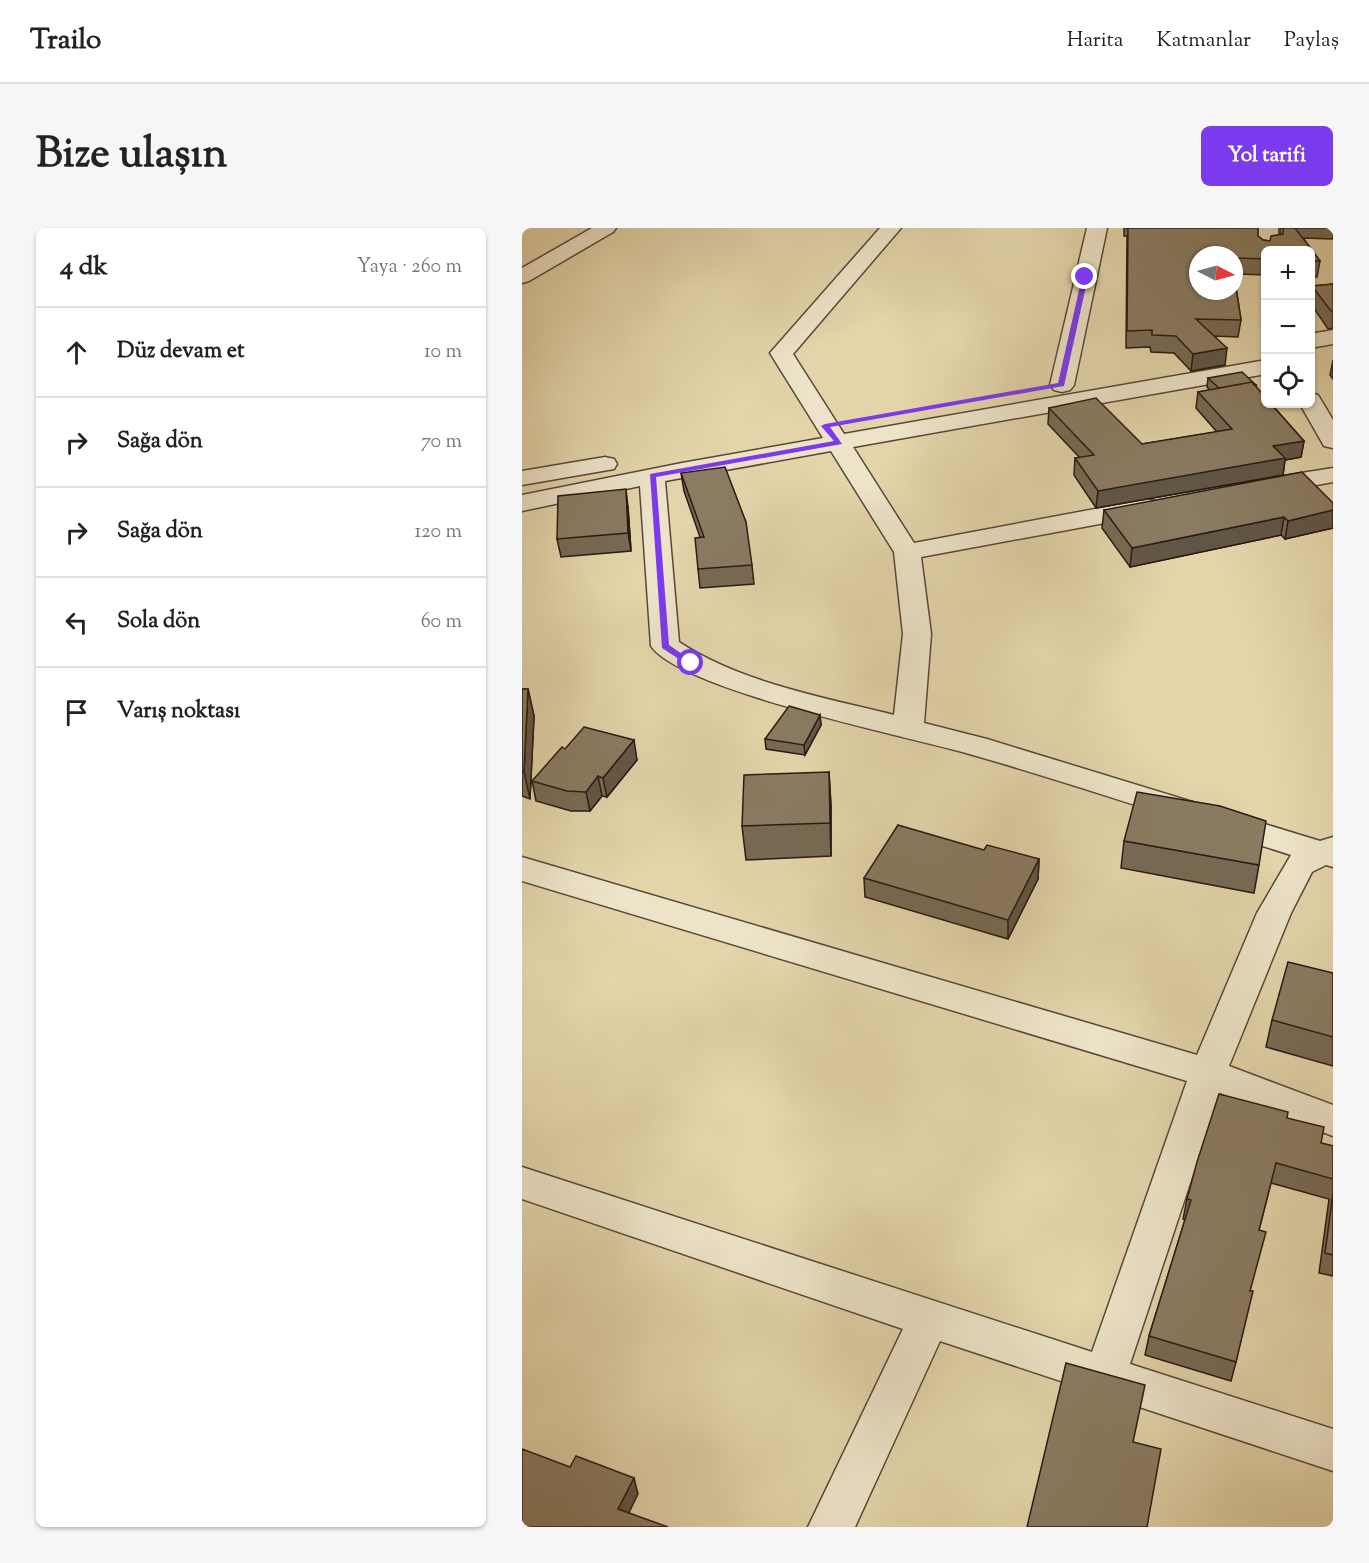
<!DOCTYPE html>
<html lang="tr">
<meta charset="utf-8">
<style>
:root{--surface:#fff;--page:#f6f6f6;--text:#222;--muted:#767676;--line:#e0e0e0;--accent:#7c3aed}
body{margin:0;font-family:"Sorts Mill Goudy",serif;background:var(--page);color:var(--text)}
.controls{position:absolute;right:18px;top:18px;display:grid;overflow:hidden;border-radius:9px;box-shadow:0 2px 4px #0004}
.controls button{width:54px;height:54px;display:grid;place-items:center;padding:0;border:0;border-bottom:2px solid var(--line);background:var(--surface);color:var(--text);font:30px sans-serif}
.compass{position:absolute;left:667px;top:18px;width:54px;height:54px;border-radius:50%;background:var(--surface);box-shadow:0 2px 4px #0004;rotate:96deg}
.stop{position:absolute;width:18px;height:18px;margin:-14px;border:4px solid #7c3aed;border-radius:50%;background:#fff}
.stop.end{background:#7c3aed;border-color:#fff;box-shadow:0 2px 6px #0008}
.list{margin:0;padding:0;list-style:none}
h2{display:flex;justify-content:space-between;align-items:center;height:78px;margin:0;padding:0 24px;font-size:26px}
h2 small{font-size:20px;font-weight:400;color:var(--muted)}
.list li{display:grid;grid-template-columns:39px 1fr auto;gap:18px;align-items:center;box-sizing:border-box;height:90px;padding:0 24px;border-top:2px solid var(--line)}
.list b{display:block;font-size:22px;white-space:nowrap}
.list em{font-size:20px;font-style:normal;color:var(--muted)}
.icon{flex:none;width:33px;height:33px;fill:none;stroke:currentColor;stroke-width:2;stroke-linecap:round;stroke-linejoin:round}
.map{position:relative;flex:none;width:811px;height:1299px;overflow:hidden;border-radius:9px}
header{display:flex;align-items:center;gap:36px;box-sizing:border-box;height:84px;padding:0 30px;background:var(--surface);border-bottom:2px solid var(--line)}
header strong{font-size:28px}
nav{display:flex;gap:33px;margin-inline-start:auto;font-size:21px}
.intro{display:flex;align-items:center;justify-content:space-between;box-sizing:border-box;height:144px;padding:0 36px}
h1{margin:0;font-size:42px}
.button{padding:15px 27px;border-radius:9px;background:var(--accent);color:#fff;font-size:21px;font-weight:700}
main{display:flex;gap:36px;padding:0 36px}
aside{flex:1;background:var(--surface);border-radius:9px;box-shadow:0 2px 4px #0004}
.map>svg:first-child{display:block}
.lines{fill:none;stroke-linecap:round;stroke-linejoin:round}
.minor-casing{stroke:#58483a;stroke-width:3}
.minor{fill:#ede3c8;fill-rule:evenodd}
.wall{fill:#776a54;stroke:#291a14;stroke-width:1.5;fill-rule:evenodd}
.shaded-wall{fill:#615645;stroke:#291a14;stroke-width:1.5}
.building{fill:#8a7b62;stroke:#291a14;stroke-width:1.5}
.route{fill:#7c3aed}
</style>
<header>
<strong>Trailo</strong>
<nav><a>Harita</a><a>Katmanlar</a><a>Paylaş</a></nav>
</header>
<div class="intro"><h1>Bize ulaşın</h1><a class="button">Yol tarifi</a></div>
<main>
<aside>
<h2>4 dk<small>Yaya · 260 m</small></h2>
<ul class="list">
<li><svg class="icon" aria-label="ahead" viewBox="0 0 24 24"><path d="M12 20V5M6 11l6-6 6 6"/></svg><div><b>Düz devam et</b></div><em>10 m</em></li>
<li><svg class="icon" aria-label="right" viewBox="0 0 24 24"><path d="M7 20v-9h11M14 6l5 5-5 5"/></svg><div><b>Sağa dön</b></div><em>70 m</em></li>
<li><svg class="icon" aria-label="right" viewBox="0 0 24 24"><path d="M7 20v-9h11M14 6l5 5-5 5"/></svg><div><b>Sağa dön</b></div><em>120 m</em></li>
<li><svg class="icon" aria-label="left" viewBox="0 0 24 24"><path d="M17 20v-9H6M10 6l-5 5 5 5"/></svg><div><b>Sola dön</b></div><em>60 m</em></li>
<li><svg class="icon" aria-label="arrive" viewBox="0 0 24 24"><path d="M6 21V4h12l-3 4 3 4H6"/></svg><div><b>Varış noktası</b></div></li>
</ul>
</aside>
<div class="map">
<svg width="811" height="1299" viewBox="0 0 811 1299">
<rect width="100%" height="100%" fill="#e3d4aa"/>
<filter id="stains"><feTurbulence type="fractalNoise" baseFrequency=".00333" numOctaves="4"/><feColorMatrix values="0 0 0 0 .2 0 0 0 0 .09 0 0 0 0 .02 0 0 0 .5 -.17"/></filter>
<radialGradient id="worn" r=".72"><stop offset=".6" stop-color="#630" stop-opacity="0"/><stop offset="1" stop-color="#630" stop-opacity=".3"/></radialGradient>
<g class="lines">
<defs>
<path id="minor" d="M70 0H94L91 4 7 53 0 55V40Z
M358 0H379L271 126 322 206 744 132V146L331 219 392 315 626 271 635 274 639 279 635 284 626 287 399 329 409 406 402 495 465 511 798 613 811 609V639L804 637 790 644 769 685 707 838 811 877V908L698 865 608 1136 811 1201V1243L418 1113 333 1299H286L381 1101 0 971V939L570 1124 665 853 0 653V629L675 827 735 685 769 627C661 593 553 556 444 525 384 508 159 462 129 418L118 258 0 283V267L160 235 301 210 248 125ZM309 223 372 324 381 406 372 487C300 469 220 455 157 414L143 253Z
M565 0H585L552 157 548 162 540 164 532 162 528 157Z
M736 0H756V22H744V27L739 26 736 22Z
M811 102V116L788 120V106Z
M788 165 796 167 811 192V220L802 218 778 176H788Z
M83 229 92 231 95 236 92 241 0 257V243Z
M811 240V254L742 267 733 264 729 259 733 254 742 251Z"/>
</defs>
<use href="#minor" class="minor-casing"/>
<use href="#minor" class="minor"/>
</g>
<path class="wall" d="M602 0H736V8L741 12 748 13 758 7V0H811V11L781 10 798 33 795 49H789V22H744V47L716 46 715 58H714L719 92 716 109 692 108 703 137 669 143 652 125 629 124 628 119 604 120 605 8H602ZM676 27H712V63Z
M811 56V100L806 101 789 76V68L790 58Z
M811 132V151L808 147Z
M686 150 734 157V159L782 213 779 229 763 232 761 247 574 280 552 247 553 230H558L526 196 527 180 620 216 695 204 674 180 676 164 688 162 685 159Z
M159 245 230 337 232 356 178 360 176 341 178 309 162 263Z
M811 275V300L763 311 759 307 608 339 580 300 582 282Z
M106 279 109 323 39 329 35 311Z
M0 461H6L12 488 8 571 0 568Z
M298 487 299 497 283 527 244 521 243 511Z
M43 521 115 532 85 569 80 568 68 583H49L14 573 10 553Z
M307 544 309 578V628L224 632 220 598Z
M602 613 737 637 732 665 599 640Z
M462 622 517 631 516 651 486 711 343 669 342 650Z
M811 745V838L744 819 750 792Z
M765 890 799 915 811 918V1048L797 1045 807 971 749 955 737 1002 728 1063 714 1134 709 1153 623 1127 627 1108 663 992 661 991 665 971Z"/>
<path class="shaded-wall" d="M705 120 703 137 669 143 671 126Z
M782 213 779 229 763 232 761 247 574 280 576 263 751 218Z
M104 261 106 279 109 323 106 305Z
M811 282V300L763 311 766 293Z
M762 289 759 307 608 339 610 320Z
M6 461 12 488 8 571 2 544Z
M298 487 299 497 283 527 282 517Z
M112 512 115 532 85 569 81 550Z
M307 544 309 578V628L308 595Z
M76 548 80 568 68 583 64 564Z
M517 631 516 651 486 711V692Z
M112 1250 116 1266 101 1297 96 1281Z"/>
<path class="building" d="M606 0H736V8L741 12 748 13 749 8 761 6V0H773L798 33H789V22H744V31L715 30 717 42H712V27H676V63H712V48L719 92 674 91 705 120 671 126 654 108 630 107V102L605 103Z
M811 56V83H809L790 58Z
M720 144 734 157H732L730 154 697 160 686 150Z
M730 154 744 170V176H749L782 213 751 218 763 230 576 263 553 230 572 227 527 180 574 170 620 216 710 201 676 164Z
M203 239 224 294 230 337 176 341 173 310 182 309 159 245Z
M780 244 811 275V282L766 293 762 289 610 320 582 282Z
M104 261 106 305 35 311 36 268Z
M0 461H6L2 544 0 543Z
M267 478 298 487 282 517 243 511Z
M62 499 112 512 81 550 76 548 64 564 45 563 10 553 40 519 43 521Z
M307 544 308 595 220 598 222 547Z
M615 564 698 578 744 593 737 637 602 613Z
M376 597 462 622 465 617 517 631 486 692 342 650Z
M766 734 811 745V809L750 792Z
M697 866 766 884 765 890 802 899 799 915 811 918V951L754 935 737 1002 744 1004 728 1063H731L714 1134 627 1108 669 972 665 971 675 934Z
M811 965V1027L803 1025Z
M544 1135 623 1157 611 1214 639 1221 625 1299H505Z
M0 1221 48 1239 54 1228 112 1250 96 1281 146 1299H0Z"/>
<path class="route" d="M563 47 566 49 542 158 308 199 320 216 134 249 147 417 173 435 166 437 140 420 128 246 312 213 299 198 303 196 536 155 560 49Z"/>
<rect width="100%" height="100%" filter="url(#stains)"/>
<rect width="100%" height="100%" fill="url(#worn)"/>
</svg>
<div class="controls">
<button>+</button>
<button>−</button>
<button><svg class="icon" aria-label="locate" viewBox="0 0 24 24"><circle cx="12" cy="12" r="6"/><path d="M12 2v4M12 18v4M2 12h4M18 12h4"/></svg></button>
</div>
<svg class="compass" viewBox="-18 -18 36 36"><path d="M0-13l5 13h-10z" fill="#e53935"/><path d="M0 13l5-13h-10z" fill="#767676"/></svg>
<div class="stop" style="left:169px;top:435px"></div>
<div class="stop end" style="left:563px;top:49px"></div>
</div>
</main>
